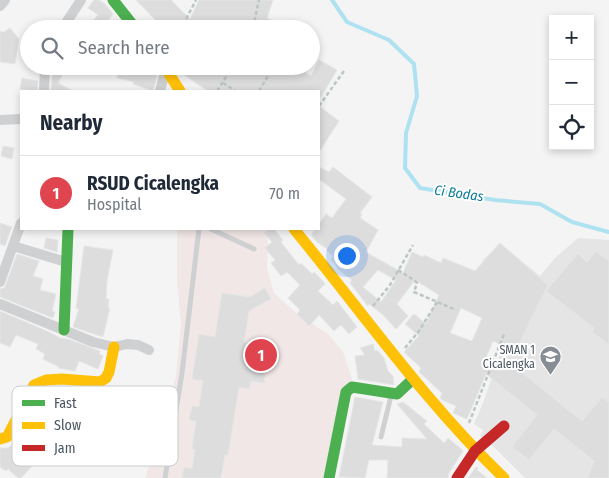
<!DOCTYPE html>
<meta charset="utf-8">
<style>
:root{--surface:#fff;--page:#f6f6f7;--text:#1f2937;--muted:#747a83;--line:#e0e1e3;--accent:#0b8043}
body{margin:0;font-family:"Fira Sans Condensed",sans-serif;background:var(--page);color:var(--text)}
.controls{position:absolute;right:15px;top:15px;display:grid;overflow:hidden;border-radius:0px;box-shadow:0 2px 8px #0003}
.controls button{width:45px;height:45px;display:grid;place-items:center;padding:0;border:0;border-bottom:1px solid var(--line);background:var(--surface);color:var(--text);font:25px sans-serif}
.you{position:absolute;left:346px;top:255px;width:18px;height:18px;margin:-12px;border:4px solid #fff;border-radius:50%;background:#1a73e8;box-shadow:0 0 0 8px #1a73e833}
.badge{display:grid;place-items:center;width:32px;height:32px;border-radius:50%;background:var(--accent);color:#fff;font-size:16px;font-weight:700}
.pin{position:absolute;translate:-50% -50%;border:2px solid #fff;box-shadow:0 1px 5px #0006}
.list{margin:0;padding:0;list-style:none}
h2{display:flex;justify-content:space-between;align-items:center;height:65px;margin:0;padding:0 20px;font-size:21px}
h2 small{font-size:16px;font-weight:400;color:var(--muted)}
.list li{display:grid;grid-template-columns:32px 1fr auto;gap:15px;align-items:center;box-sizing:border-box;height:75px;padding:0 20px;border-top:1px solid var(--line)}
.list b{display:block;font-size:19px;white-space:nowrap}
.list p{margin:0;font-size:16px;white-space:nowrap;color:var(--muted)}
.list em{font-size:16px;font-style:normal;color:var(--muted)}
.icon{flex:none;width:28px;height:28px;fill:none;stroke:currentColor;stroke-width:2;stroke-linecap:round;stroke-linejoin:round}
.map{position:relative;flex:none;width:609px;height:478px;overflow:hidden}
.search{position:absolute;background:var(--surface);box-shadow:0 2px 8px #0003;left:20px;top:20px;width:300px;height:55px;display:flex;align-items:center;gap:12px;box-sizing:border-box;padding:0 18px;border-radius:28px;color:var(--muted);font-size:19px}
.panel{position:absolute;background:var(--surface);box-shadow:0 2px 8px #0003;left:20px;top:90px;width:300px;height:140px;border-radius:0px}
.map>svg:first-child{display:block}
.education{fill:#e6e5e6}
.medical{fill:#f1e7e6}
.lines{fill:none;stroke-linecap:round;stroke-linejoin:round}
.stream{stroke:#aee2f0;stroke-width:4}
.building{fill:#ddddde;stroke:#e5e6e7;fill-rule:evenodd}
.path{stroke:#bcc7c4;stroke-width:2.5;stroke-dasharray:4 2.5;stroke-linecap:butt}
.lane{stroke:#ced0d2;stroke-width:5}
.street{stroke:#ced0d2;stroke-width:10}
.fast{stroke:#4caf50;stroke-width:11}
.slow{stroke:#ffc107;stroke-width:11}
.jam{stroke:#c62828;stroke-width:11}
.labels{text-anchor:middle;stroke-width:4;stroke-linejoin:round;paint-order:stroke}
.poi-label{font-size:12px;fill:#4a5661;stroke:#fff;text-anchor:end}
.water-label{font-size:14px;font-style:italic;fill:#0c7c9b;stroke:#fff}
.key{fill:#fff;stroke:#c9ccd0;stroke-width:1}
.key-label{font-size:14px;fill:#4a5661}
</style>
<div class="map">
<svg width="609" height="478" viewBox="0 0 609 478">
<rect width="100%" height="100%" fill="#f4f4f4"/>
<path class="education" d="M578 238 609 240V478H525L494 447 480 436 483 430 474 424 483 403 502 348 515 319 499 273 482 261 500 243 540 276 555 258Z"/>
<path class="medical" d="M177 229H268L267 269 274 293 297 314 328 334 343 352 352 379 345 404 334 478H145L158 441 176 376 181 324 177 281Z"/>
<g class="lines">
<path class="stream" d="M332 0 347 22 389 40 414 64 417 96 406 133 405 168 420 188 495 200 540 204 572 222 609 232"/>
</g>
<path class="building" d="M94 0H99L105 4 113 14 102 29H86L98 15 88 8Z
M136 0H171L190 19 199 0H273L267 18 289 29H164Z
M10 28 19 39 15 64 0 62V31L4 32Z
M319 60 337 70 321 97 319 95V91H208L178 71 175 66H294L311 76Z
M53 66H67L58 83 73 91H51Z
M120 66H131L157 76 153 91 133 84 134 82 117 78Z
M22 78 38 81 37 91 20 89Z
M319 106 339 121 319 152Z
M3 146 14 148 12 159 1 156Z
M319 167 329 172 333 167 372 197 360 213 362 214 360 218 378 230 366 252 403 273 412 252 423 257 424 255 441 263 443 258 475 271 500 243 548 285 515 352 493 341 483 365 500 371 508 361 582 421 602 397 609 402V478H587L594 461 554 429 529 460 512 447 537 415 486 374 467 419 453 413 456 406 442 400 440 398 442 393 419 372 421 368 404 352 419 336 405 324 414 314 426 324 439 295 415 280 397 304 408 316 396 329 383 315 369 304 368 306 350 283 352 280 339 270 331 259 333 256 326 250 327 249 316 241 311 235 316 229H319V224L326 214 332 218 346 199 319 179ZM378 270 396 280 381 302 363 287ZM461 308 482 318 472 341 450 333Z
M0 223 12 227 5 246 0 244Z
M269 229H274L283 240 281 242 299 265 301 263 312 274 314 272 321 279 325 284 318 291 333 305 337 301 357 327 349 334 341 325 334 331 319 315 309 326 297 314 300 310 288 298 300 285 287 272 281 276 271 263 275 260 265 248 272 242 264 233Z
M46 238 58 240 57 252 44 248Z
M84 246 113 250 107 281 106 299H109L108 308H110L103 337 73 327 79 309H76Z
M596 251 609 261V345L592 332 594 328 546 291 578 253 587 262Z
M17 254 39 261 33 276 43 279 40 290 56 294 52 311 55 312 53 318 0 297V289L4 288 6 284Z
M265 288 271 299 249 311 244 342 258 345 257 353 268 355 264 383 251 381 249 389 239 387 228 455H225L221 478H182L184 467 192 469 195 450 192 449 196 421 189 420 192 406 199 407 203 381 192 379 199 334 215 337 222 293 250 297Z
M0 311 49 332 60 338 68 339 100 351 99 354 103 356 98 369 79 361 75 371 58 368 59 367 43 359 45 354 36 349 38 344 16 335 10 347 0 343Z
M373 344 375 351 377 350 384 358 388 371 393 376 394 385 358 379 355 356 365 355 360 348Z
M54 390 70 396 66 406 61 405 49 430 52 432 42 448 48 453 38 465 35 463 21 478H18L8 469 6 471 0 467V448H8L13 444 20 433 29 437 42 412 46 414Z
M355 397 383 402 372 445 402 447V438L427 439 397 404 403 402 427 421 424 424 444 443 448 438 460 448 463 451 449 473 448 478H387L388 460H369L365 478 339 477Z
M476 467 478 468 477 470 487 478H468Z"/>
<g class="lines">
<path class="path" d="M178 29 184 23 196 0
M247 29 253 28 259 0
M223 83 236 91
M217 91 233 66
M259 91 274 66
M319 106 344 71
M398 270 414 280 417 283 414 292 456 310
M373 306 390 285 413 245
M405 348 419 331 437 302
M469 423 504 334"/>
<path class="lane" d="M211 229 254 249
M381 437 391 396
M165 478 182 373 199 229"/>
<path class="street" d="M0 6 5 0
M62 29 81 0
M44 91 45 66
M160 91 166 68
M0 120 21 119
M13 246 66 262
M0 282 21 223
M0 304 93 342 114 347 127 344 138 345 149 350"/>
<path class="fast" d="M113 0 136 29
M64 330 68 229
M329 478 346 392 352 387 397 394 413 379"/>
<path class="slow" d="M164 66 180 91
M294 229C363 313 425 402 504 478
M0 439 7 437 34 385 46 380 62 379 100 382 106 378 109 372 114 347"/>
<path class="jam" d="M457 478 475 451 504 426"/>
</g>
<defs>
<symbol id="school-pin" viewBox="-11 -11 22 30"><path d="M0 17L-7.5 6A9.5 9.5 0 1 1 7.5 6Z" fill="#868d94" stroke="#fff"/><path d="M0-5L7-2L0 1L-7-2ZM-4 1L0 2.5L4 1V4Q0 6-4 4Z" fill="#fff"/></symbol>
</defs>
<g fill-rule="evenodd">
<use href="#school-pin" x="538" y="344" width="25" height="34"/>
</g>
<g class="labels">
<g class="poi-label">
<text x="535" y="354">SMAN 1<tspan x="535" dy="14">Cicalengka</tspan></text>
</g>
<g class="water-label">
<text transform="translate(459 193) rotate(8)" y="5">Ci Bodas</text>
</g>
</g>
<rect x="12" y="386" width="166" height="80" rx="8" class="key"/>
<rect x="22" y="400" width="23" height="6" fill="#4caf50"/>
<rect x="22" y="422" width="23" height="7" fill="#ffc107"/>
<rect x="22" y="445" width="23" height="6" fill="#c62828"/>
<g class="key-label">
<text x="54" y="408">Fast</text>
<text x="54" y="430">Slow</text>
<text x="54" y="453">Jam</text>
</g>
</svg>
<div class="controls">
<button>+</button>
<button>−</button>
<button><svg class="icon" aria-label="locate" viewBox="0 0 24 24"><circle cx="12" cy="12" r="6"/><path d="M12 2v4M12 18v4M2 12h4M18 12h4"/></svg></button>
</div>
<div class="you"></div>
<div class="pin badge" style="left:261px;top:355px;background:#e0444e">1</div>
<div class="search"><svg class="icon" aria-label="search" viewBox="0 0 24 24"><circle cx="10" cy="10" r="6"/><path d="M15 15l6 6"/></svg>Search here</div>
<section class="panel">
<h2>Nearby<small></small></h2>
<ul class="list">
<li><span class="badge" style="background:#e0444e">1</span><div><b>RSUD Cicalengka</b><p>Hospital</p></div><em>70 m</em></li>
</ul>
</section>
</div>
